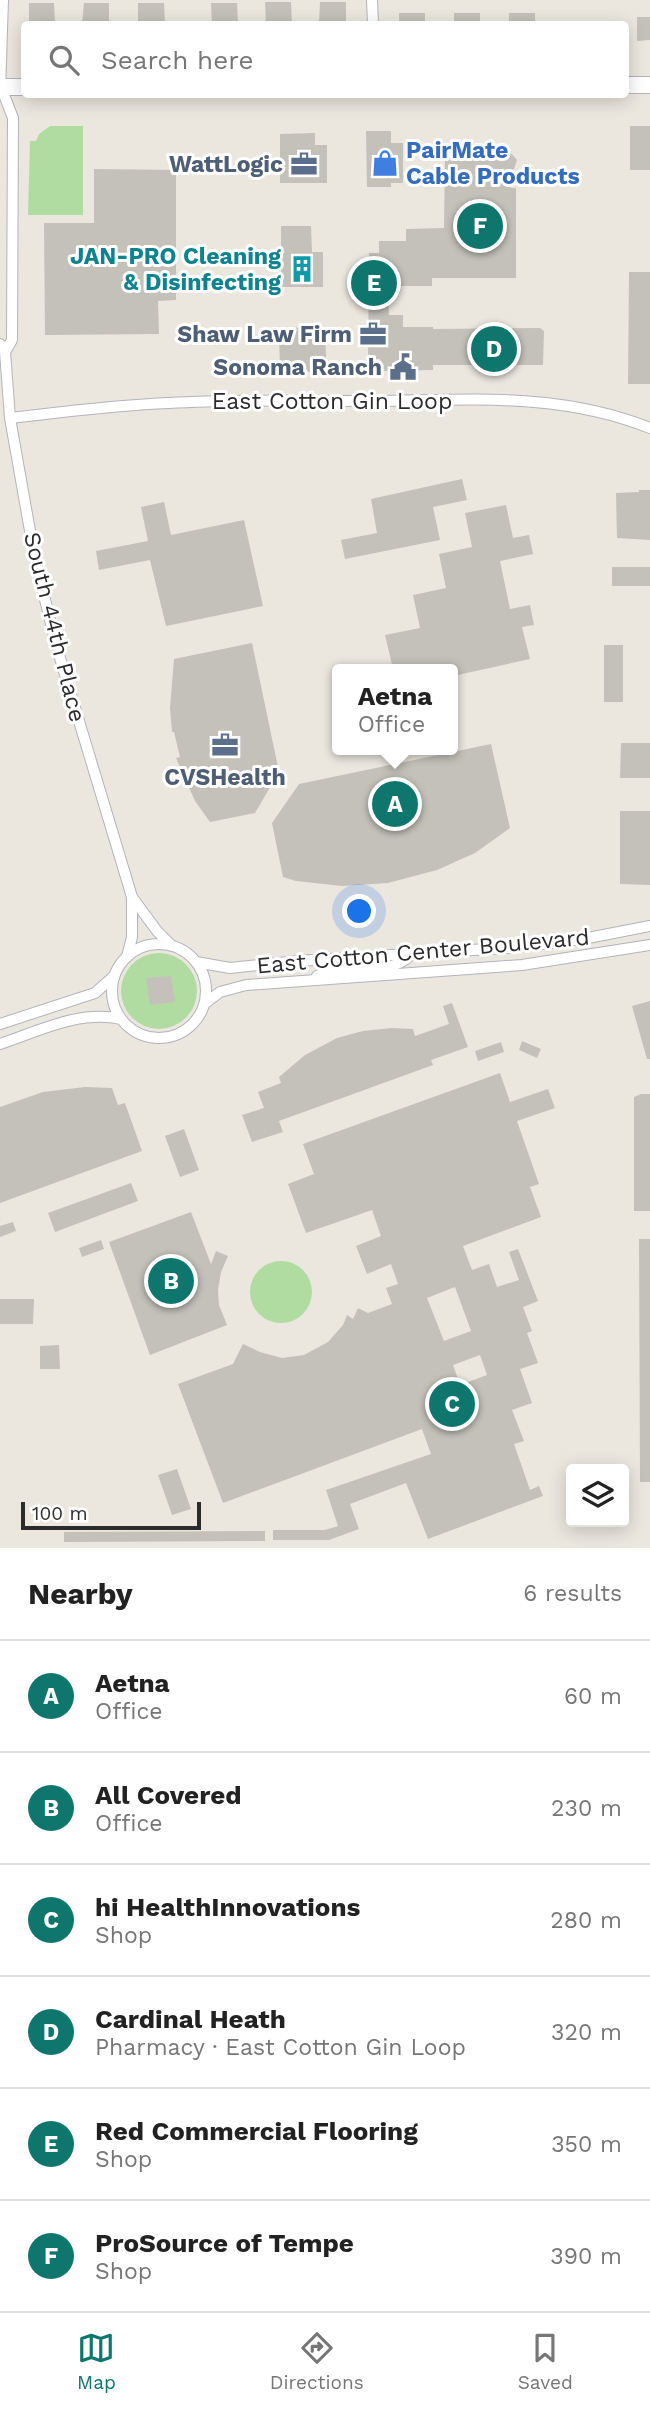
<!DOCTYPE html>
<meta charset="utf-8">
<style>
:root{--surface:#fff;--page:#f6f6f6;--text:#222;--muted:#767676;--line:#e0e0e0;--accent:#0f766e}
body{margin:0;font-family:"Work Sans",sans-serif;background:var(--page);color:var(--text)}
.controls{position:absolute;right:21px;bottom:21px;display:grid;overflow:hidden;border-radius:7px;box-shadow:0 4px 18px #0003}
.controls button{width:63px;height:63px;display:grid;place-items:center;padding:0;border:0;border-bottom:2px solid var(--line);background:var(--surface);color:var(--text);font:35px sans-serif}
.scale{position:absolute;left:21px;bottom:18px;width:180px;box-sizing:border-box;padding-left:7px;border:4px solid #2b2b2b;border-top:0;font-size:19px;line-height:24px;white-space:nowrap;color:#2b2b2b;-webkit-text-stroke:5px #fff;paint-order:stroke}
.you{position:absolute;left:360px;top:912px;width:24px;height:24px;margin:-18px;border:5px solid #fff;border-radius:50%;background:#1a73e8;box-shadow:0 0 0 10px #1a73e833}
.badge{display:grid;place-items:center;width:46px;height:46px;border-radius:50%;background:var(--accent);color:#fff;font-size:23px;font-weight:700}
.pin{position:absolute;translate:-50% -50%;border:4px solid #fff;box-shadow:0 2px 7px #0006}
.popup{position:absolute;left:332px;top:664px;width:126px;height:91px;box-sizing:border-box;display:grid;place-content:center;border-radius:7px;background:var(--surface);filter:drop-shadow(0 2px 5px #0005);font-size:23px;white-space:nowrap;color:var(--muted)}
.popup b{font-size:26px;color:var(--text)}
.popup::after{content:'';position:absolute;left:50%;top:100%;margin-left:-14px;border:14px solid transparent;border-top-color:var(--surface)}
.list{margin:0;padding:0;list-style:none}
h2{display:flex;justify-content:space-between;align-items:center;height:91px;margin:0;padding:0 28px;font-size:30px}
h2 small{font-size:23px;font-weight:400;color:var(--muted)}
.list li{display:grid;grid-template-columns:46px 1fr auto;gap:21px;align-items:center;box-sizing:border-box;height:112px;padding:0 28px;border-top:2px solid var(--line)}
.list b{display:block;font-size:26px;white-space:nowrap}
.list p{margin:0;font-size:23px;white-space:nowrap;color:var(--muted)}
.list em{font-size:23px;font-style:normal;color:var(--muted)}
.icon{flex:none;width:38px;height:38px;fill:none;stroke:currentColor;stroke-width:2;stroke-linecap:round;stroke-linejoin:round}
.map{position:relative;flex:none;width:650px;height:1548px;overflow:hidden}
.search{position:absolute;background:var(--surface);box-shadow:0 4px 18px #0003;left:21px;right:21px;top:21px;height:77px;display:flex;align-items:center;gap:18px;box-sizing:border-box;padding:0 24px;border-radius:7px;color:var(--muted);font-size:26px}
.sheet{height:763px;background:var(--surface)}
nav{display:flex;justify-content:space-around;align-items:center;box-sizing:border-box;height:98px;border-top:2px solid var(--line);background:var(--surface);font-size:19px;color:var(--muted)}
nav a{display:grid;justify-items:center;gap:4px}
nav .on{color:var(--accent)}
.map>svg:first-child{display:block}
.green{fill:#b0dca1}
.building{fill:#c4c1ba;fill-rule:evenodd}
.lines{fill:none;stroke-linecap:round;stroke-linejoin:round}
.street-casing{stroke:#b2b4bd;stroke-width:12}
.secondary-casing{stroke:#b2b4bd;stroke-width:18}
.street{stroke:#fff;stroke-width:10}
.secondary{stroke:#fff;stroke-width:16}
.labels{text-anchor:middle;stroke-width:6;stroke-linejoin:round;paint-order:stroke}
.shop-label{font-size:23px;font-weight:bold;fill:#366cbe;stroke:#fff;text-anchor:start}
.service-label{font-size:23px;font-weight:bold;fill:#4e5e75;stroke:#fff;text-anchor:end}
.culture-label{font-size:23px;font-weight:bold;fill:#0d838f;stroke:#fff;text-anchor:end}
.street-label{font-size:23px;fill:#2b2b2b;stroke:#fff}
</style>
<div class="map">
<svg width="650" height="1548" viewBox="0 0 650 1548">
<rect width="100%" height="100%" fill="#ebe7df"/>
<path class="green" d="M50 126H83V215H28L30 141H36L39 134Z
M121 991a38 38 0 1 1 76 0a38 38 0 1 1-76 0Z
M250 1292a31 31 0 1 1 62 0a31 31 0 1 1-62 0Z"/>
<path class="building" d="M265 2H291L292 24H266Z
M320 2H346V24H319Z
M29 3H54L55 24H29Z
M84 3H109V24H82Z
M138 3H164L165 24H138Z
M211 3H237L238 24H212Z
M399 13H425V24H399Z
M454 13H480V24H454Z
M509 13H535V24H509Z
M637 17H650V40L637 41Z
M630 126H650V170H630Z
M366 131H391V143H403V183H391V187H367Z
M315 133V145H327V183H280V134Z
M502 152 511 153 517 160 514 169 511 172V188H516V278H432V286H388L389 315H403V327H433V329L540 328 544 331 543 365H433V370L380 371V359H368L369 253H379V241H406V229L444 228 445 157H497Z
M94 169 176 170V300L158 301 159 334 45 335 44 223H94Z
M281 226H311L312 252H323V287H281Z
M629 272H650V384H628Z
M325 327 326 359 315 360V372H280L279 328Z
M462 479 467 500 433 507 440 540 345 559 341 540 377 533 371 499Z
M639 490H650V540L617 538 616 493 639 492Z
M164 502 171 535 244 520 263 606 166 626 150 560 99 570 96 551 148 541 141 507Z
M506 505 513 538 529 535 533 554 500 561 510 609 530 605 534 625 522 627 530 659 453 676V669H393L385 635 420 628 413 595 446 588 439 554 472 547 465 513Z
M612 567H650V586H612Z
M252 643 279 772 255 813 210 822 195 801 176 758 180 757 174 732H172L170 708 174 659Z
M604 645H623V702H604Z
M621 743H650V778H620Z
M491 744 510 828 475 853 437 870 388 883 342 886 296 881 283 877 272 823 299 784Z
M620 811H650V885L620 884Z
M171 976 175 1002 150 1005 146 978Z
M650 1001V1059H647L632 1006Z
M452 1003 468 1047 431 1060 433 1065 279 1121 283 1132 252 1142 242 1115 264 1108 258 1092 281 1083 279 1077 305 1055 337 1038 363 1031 392 1028 413 1029 415 1036 449 1024 443 1006Z
M522 1041 541 1049 537 1058 519 1050Z
M501 1042 504 1052 478 1061 475 1051Z
M500 1073 510 1102 548 1089 555 1108 517 1121 539 1184 530 1187 541 1217 463 1246 472 1270 489 1264 497 1287 519 1280 509 1252 518 1249 538 1301 523 1307 532 1331 527 1333 538 1363 520 1369 532 1403 512 1410 524 1441 514 1444 530 1490 539 1486 543 1496 428 1539 406 1483 350 1504 359 1529 329 1540H273V1530H325L338 1526 326 1490 431 1454 422 1429 223 1503 178 1384 233 1364 243 1344 260 1352 282 1358 304 1355 328 1342 343 1325 347 1315 353 1319 358 1308 368 1313 392 1304 386 1288 398 1284 391 1264 367 1274 356 1246 381 1236 372 1210 306 1233 288 1184 314 1174 303 1144ZM455 1287 471 1331 444 1341 427 1298ZM480 1355 487 1375 460 1385 453 1365Z
M85 1087 112 1088 118 1105 125 1103 142 1151 0 1203V1107L43 1092Z
M641 1094H650V1211H634V1097Z
M184 1129 199 1170 180 1177 165 1136Z
M131 1183 138 1201 55 1232 48 1213Z
M191 1212 211 1264 216 1251 228 1256 221 1272 218 1290 219 1305 227 1325 150 1355 109 1242Z
M13 1222 16 1231 0 1237V1226Z
M639 1239H650V1482H640Z
M101 1240 104 1249 82 1257 79 1248Z
M0 1299H34L33 1324H0Z
M59 1345 60 1369H40V1346Z
M177 1469 191 1509 172 1515 158 1475Z
M265 1531V1541L64 1542V1532Z"/>
<g class="lines">
<defs>
<path id="street" d="M372 0 373 24
M1 87 13 118 12 340 5 352
M0 91 3 0
M0 344 5 352 10 418 35 559 57 648 132 897V937L127 957
M10 418C63 412 116 405 169 403 238 399 308 401 377 401 472 400 560 392 650 428
M132 897 157 931 172 946
M112 991a47 47 0 1 1 94 0a47 47 0 1 1-94 0Z
M196 962 230 968 298 961 520 947 588 938 650 926
M317 976C322 974 328 971 333 970 360 965 389 976 411 955
M204 1004 220 992 246 985 522 965 650 945
M0 1024 95 993 114 976
M0 1044C39 1031 79 1010 121 1019"/>
<path id="secondary" d="M626 85H650
M0 87H24"/>
</defs>
<use href="#street" class="street-casing"/>
<use href="#secondary" class="secondary-casing"/>
<use href="#street" class="street"/>
<use href="#secondary" class="secondary"/>
</g>
<defs>
<symbol id="shop-bare" viewBox="-9 -9 18 18"><path d="M-5-2.5h2.3a2.7 3.5 0 0 1 5.4 0H5L5.5 6h-11ZM-1.5-2.5h3a1.5 2.3 0 0 0-3 0Z" fill="#3f7fe0" stroke="#fff" stroke-width="2.5" paint-order="stroke"/></symbol>
<symbol id="office-bare" viewBox="-9 -9 18 18"><path d="M-6-3h4V-5.5h4V-3h4V5H-6ZM-1-4.5V-3h2v-1.5ZM-6 0V1H6V0Z" fill="#5c6f8a" stroke="#fff" stroke-width="2.5" paint-order="stroke"/></symbol>
<symbol id="building-bare" viewBox="-9 -9 18 18"><path d="M-4-6H4V6H1V3H-1V6H-4ZM-2.5-4.3h1.7v1.8h-1.7ZM.8-4.3h1.7v1.8H.8ZM-2.5-1h1.7V.8h-1.7ZM.8-1h1.7V.8H.8Z" fill="#0f9aa8" stroke="#fff" stroke-width="2.5" paint-order="stroke"/></symbol>
<symbol id="civic-bare" viewBox="-9 -9 18 18"><path d="M-.6-6.5H3V-4.5H.6V-3L4-1V1h2V6H-6V1h2V-1L-.6-3ZM-1.2 2.5V6h2.4V2.5Z" fill="#5c6f8a" stroke="#fff" stroke-width="2.5" paint-order="stroke"/></symbol>
</defs>
<g fill-rule="evenodd">
<use href="#shop-bare" x="366" y="144" width="38" height="38"/>
<use href="#office-bare" x="285" y="145" width="38" height="38"/>
<use href="#building-bare" x="283" y="250" width="38" height="38"/>
<use href="#office-bare" x="354" y="315" width="38" height="38"/>
<use href="#civic-bare" x="384" y="348" width="38" height="38"/>
<use href="#office-bare" x="206" y="726" width="38" height="38"/>
</g>
<g class="labels">
<g class="shop-label">
<text x="406" y="158">PairMate<tspan x="406" dy="26">Cable Products</tspan></text>
</g>
<g class="service-label">
<text x="283" y="172">WattLogic</text>
<text x="352" y="342">Shaw Law Firm</text>
<text x="382" y="375">Sonoma Ranch</text>
<text x="225" y="785" text-anchor="middle">CVSHealth</text>
</g>
<g class="culture-label">
<text x="281" y="264">JAN-PRO Cleaning<tspan x="281" dy="26">&amp; Disinfecting</tspan></text>
</g>
<g class="street-label">
<text x="332" y="409">East Cotton Gin Loop</text>
<text transform="translate(55 627) rotate(76)" y="8">South 44th Place</text>
<text transform="translate(423 951) rotate(-5)" y="8">East Cotton Center Boulevard</text>
</g>
</g>
</svg>
<div class="controls">
<button><svg class="icon" aria-label="layers" viewBox="0 0 24 24"><path d="M12 4l9 5-9 5-9-5zM3 14l9 5 9-5"/></svg></button>
</div>
<div class="scale">100 m</div>
<div class="you"></div>
<div class="pin badge" style="left:395px;top:804px">A</div>
<div class="popup"><b>Aetna</b>Office</div>
<div class="pin badge" style="left:171px;top:1281px">B</div>
<div class="pin badge" style="left:452px;top:1404px">C</div>
<div class="pin badge" style="left:494px;top:349px">D</div>
<div class="pin badge" style="left:374px;top:283px">E</div>
<div class="pin badge" style="left:480px;top:226px">F</div>
<div class="search"><svg class="icon" aria-label="search" viewBox="0 0 24 24"><circle cx="10" cy="10" r="6"/><path d="M15 15l6 6"/></svg>Search here</div>
</div>
<section class="sheet">
<h2>Nearby<small>6 results</small></h2>
<ul class="list">
<li><span class="badge">A</span><div><b>Aetna</b><p>Office</p></div><em>60 m</em></li>
<li><span class="badge">B</span><div><b>All Covered</b><p>Office</p></div><em>230 m</em></li>
<li><span class="badge">C</span><div><b>hi HealthInnovations</b><p>Shop</p></div><em>280 m</em></li>
<li><span class="badge">D</span><div><b>Cardinal Heath</b><p>Pharmacy · East Cotton Gin Loop</p></div><em>320 m</em></li>
<li><span class="badge">E</span><div><b>Red Commercial Flooring</b><p>Shop</p></div><em>350 m</em></li>
<li><span class="badge">F</span><div><b>ProSource of Tempe</b><p>Shop</p></div><em>390 m</em></li>
</ul>
</section>
<nav>
<a class="on"><svg class="icon" aria-label="map" viewBox="0 0 24 24"><path d="M3 6l6-2 6 2 6-2v14l-6 2-6-2-6 2zM9 4v14M15 6v14"/></svg>Map</a>
<a><svg class="icon" aria-label="directions" viewBox="0 0 24 24"><path d="M12 3l9 9-9 9-9-9zM9 14v-3h6M13 9l2 2-2 2"/></svg>Directions</a>
<a><svg class="icon" aria-label="saved" viewBox="0 0 24 24"><path d="M7 4h10v16l-5-4-5 4z"/></svg>Saved</a>
</nav>
